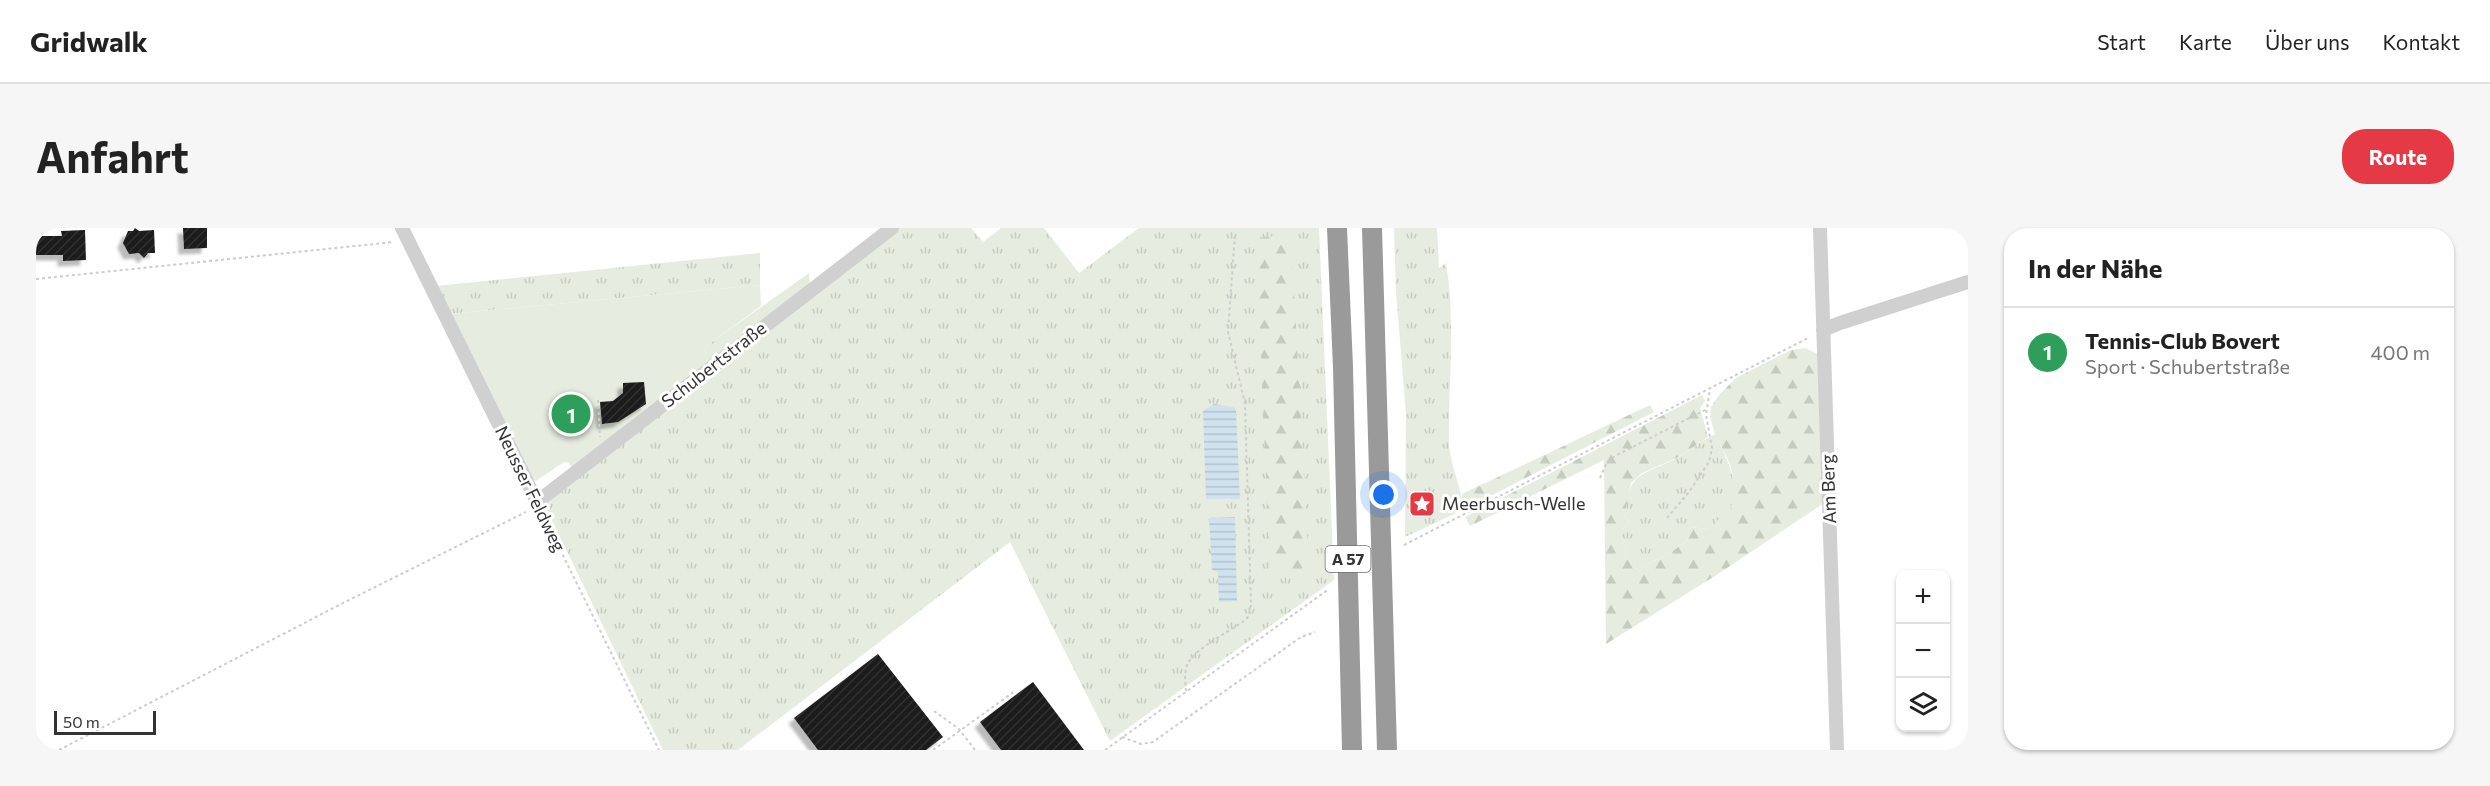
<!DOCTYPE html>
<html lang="de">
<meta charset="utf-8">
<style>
:root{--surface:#fff;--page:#f6f6f6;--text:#222;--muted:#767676;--line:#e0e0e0;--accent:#e63946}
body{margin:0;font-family:Commissioner,sans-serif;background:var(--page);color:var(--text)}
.controls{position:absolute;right:18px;bottom:18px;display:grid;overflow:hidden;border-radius:12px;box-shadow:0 2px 4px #0004}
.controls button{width:54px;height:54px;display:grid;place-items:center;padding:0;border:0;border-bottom:2px solid var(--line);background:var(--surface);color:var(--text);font:30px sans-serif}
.scale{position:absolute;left:18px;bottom:15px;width:102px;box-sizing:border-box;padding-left:6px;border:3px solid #333;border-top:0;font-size:16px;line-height:21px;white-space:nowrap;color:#333;-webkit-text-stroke:4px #fff;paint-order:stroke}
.you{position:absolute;left:1348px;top:267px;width:21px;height:21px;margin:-15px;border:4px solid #fff;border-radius:50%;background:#1a73e8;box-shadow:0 0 0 9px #1a73e833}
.badge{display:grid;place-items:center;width:39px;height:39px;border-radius:50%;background:var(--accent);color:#fff;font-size:20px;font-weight:700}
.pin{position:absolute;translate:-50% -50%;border:3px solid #fff;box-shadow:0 2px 6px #0006}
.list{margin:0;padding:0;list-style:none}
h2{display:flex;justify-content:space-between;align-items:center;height:78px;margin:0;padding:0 24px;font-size:26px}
h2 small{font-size:20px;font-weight:400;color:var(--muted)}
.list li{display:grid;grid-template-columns:39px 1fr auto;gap:18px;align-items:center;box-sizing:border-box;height:90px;padding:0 24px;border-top:2px solid var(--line)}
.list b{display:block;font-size:22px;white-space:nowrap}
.list p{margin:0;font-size:20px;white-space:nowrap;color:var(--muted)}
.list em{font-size:20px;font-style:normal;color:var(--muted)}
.icon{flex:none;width:33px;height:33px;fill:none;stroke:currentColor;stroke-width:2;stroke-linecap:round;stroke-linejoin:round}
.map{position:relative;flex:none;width:1932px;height:522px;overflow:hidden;border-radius:24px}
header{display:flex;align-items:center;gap:36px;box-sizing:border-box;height:84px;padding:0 30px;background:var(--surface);border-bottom:2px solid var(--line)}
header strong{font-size:28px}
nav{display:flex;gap:33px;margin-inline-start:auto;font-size:21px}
.intro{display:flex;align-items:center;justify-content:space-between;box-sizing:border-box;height:144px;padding:0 36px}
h1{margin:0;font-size:42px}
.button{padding:15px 27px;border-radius:24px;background:var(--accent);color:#fff;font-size:21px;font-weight:700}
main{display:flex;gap:36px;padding:0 36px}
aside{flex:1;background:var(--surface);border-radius:24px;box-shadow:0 2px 4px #0004}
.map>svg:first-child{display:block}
.grass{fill:url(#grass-tufts)}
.forest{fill:url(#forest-firs)}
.pitch{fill:#e6ecdf}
.water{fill:url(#water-rules)}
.building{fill:url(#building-hatch);filter:url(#shadow)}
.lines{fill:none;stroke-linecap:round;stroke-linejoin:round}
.path{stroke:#cdcdcd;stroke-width:2;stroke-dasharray:3 3;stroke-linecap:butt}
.minor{stroke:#d0d0d0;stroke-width:14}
.highway{stroke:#9a9a9a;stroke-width:20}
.labels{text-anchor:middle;stroke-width:6;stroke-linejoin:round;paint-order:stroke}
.shield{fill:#fff;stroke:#707070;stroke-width:1.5}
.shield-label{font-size:16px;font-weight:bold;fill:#333}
.street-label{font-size:18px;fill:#333;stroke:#fff}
.poi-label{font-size:18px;fill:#333;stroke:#fff;text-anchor:start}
</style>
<header>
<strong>Gridwalk</strong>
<nav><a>Start</a><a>Karte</a><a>Über uns</a><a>Kontakt</a></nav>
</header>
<div class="intro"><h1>Anfahrt</h1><a class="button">Route</a></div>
<main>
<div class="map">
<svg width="1932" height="522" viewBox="0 0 1932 522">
<defs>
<pattern id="grass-tufts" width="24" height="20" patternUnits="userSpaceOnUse" patternTransform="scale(1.5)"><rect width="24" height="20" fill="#e6ecdf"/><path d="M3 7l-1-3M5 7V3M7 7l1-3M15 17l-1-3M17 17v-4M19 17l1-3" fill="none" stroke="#c6cbc0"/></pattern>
<pattern id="forest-firs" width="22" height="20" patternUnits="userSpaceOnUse" patternTransform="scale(1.5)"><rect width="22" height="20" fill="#e6ecdf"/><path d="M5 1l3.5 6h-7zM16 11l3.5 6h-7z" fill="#c6cbc0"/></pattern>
<pattern id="water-rules" width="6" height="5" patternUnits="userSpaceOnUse" patternTransform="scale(1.5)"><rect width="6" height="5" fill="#cfe2ee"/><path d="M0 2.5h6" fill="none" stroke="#b2c2cd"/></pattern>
<pattern id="building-hatch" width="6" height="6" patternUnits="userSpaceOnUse" patternTransform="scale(1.5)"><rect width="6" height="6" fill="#1a1a1a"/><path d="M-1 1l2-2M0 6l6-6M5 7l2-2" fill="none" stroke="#333"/></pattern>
<filter id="shadow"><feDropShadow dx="-5.5" dy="5.5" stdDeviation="1.5" flood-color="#0004"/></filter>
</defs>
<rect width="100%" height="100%" fill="#fff"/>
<path class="grass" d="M862 0H935L947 14 965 0H1008L1043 45 1103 0H1283L1298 352 1074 513 974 314 702 522H627L510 280 513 268Z
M1358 0H1401L1403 40 1410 35C1420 94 1412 154 1413 215 1414 238 1426 259 1427 282L1369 309 1370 187 1360 62Z
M724 25V57L413 86 400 58Z
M773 45 774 60 671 138 669 119Z
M1679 206C1688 224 1708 263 1694 283 1689 290 1678 295 1671 301L1655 299 1651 313 1629 328 1600 341 1591 330 1585 304 1594 293 1588 289C1594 240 1606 249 1643 229 1655 222 1666 212 1679 206Z"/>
<path class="forest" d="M1255 6 1273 342 1234 346 1220 10Z
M1769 120 1782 126 1788 275 1682 346 1570 416 1568 232 1434 298 1429 289 1666 167 1669 173 1664 180 1672 209 1643 229 1606 245 1595 255 1588 289 1594 293 1585 304 1591 330 1600 341 1629 328 1651 313 1655 299 1671 301 1694 282 1698 267 1695 238 1679 206 1674 189 1675 179 1683 167 1700 150 1755 122Z
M1614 177 1618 184 1427 282 1426 266Z"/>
<path class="pitch" d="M724 57 725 78 669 119 671 138 536 240 533 235 528 234 500 253 494 250 413 86Z"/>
<path class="water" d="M1178 176 1197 179 1200 182 1204 271H1170L1167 183Z
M1199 289 1201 373 1183 374 1182 344 1176 342 1173 290Z"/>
<path class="building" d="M99 0 103 3 118 2 119 25H112L108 30 103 25 93 26 87 15 92 3H97Z
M147 0H171V20L148 21Z
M49 2 50 32 27 33V27H0V8H26L25 3Z
M608 154 610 176 582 194 566 196 564 174 577 173 587 165V155Z
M842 426 907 509 890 522H782L758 490Z
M997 454 1048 522H965L944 494Z"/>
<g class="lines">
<path class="path" d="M0 51 358 14
M562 172 564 209
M1564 250 1571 234 1579 228 1671 181
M508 289 623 522
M1631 290 1653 264 1673 234 1676 220 1670 187 1674 161
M1368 317 1774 109
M1150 463C1149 454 1148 443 1152 435 1160 420 1194 403 1208 393L1213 388 1215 377 1209 176 1192 104 1199 6
M898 483 923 501 939 522
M1086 509 1105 516 1117 514 1265 409 1279 404
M23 522 309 374 490 284
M897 522 979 463
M1069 522 1293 361"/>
<path class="minor" d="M366 0 503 278
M1784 0 1801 522
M1787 102 1804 95 1932 54
M501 274 856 0"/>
<path class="highway" d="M1301 0 1307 139 1316 522
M1336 0 1351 522"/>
</g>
<defs>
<symbol id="sight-square" viewBox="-11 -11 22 22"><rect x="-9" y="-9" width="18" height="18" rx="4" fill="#e63946" stroke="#fff"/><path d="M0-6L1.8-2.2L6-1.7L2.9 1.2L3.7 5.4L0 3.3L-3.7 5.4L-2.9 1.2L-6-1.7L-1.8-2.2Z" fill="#fff"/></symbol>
</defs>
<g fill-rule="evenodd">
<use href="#sight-square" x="1371" y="261" width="30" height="30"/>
</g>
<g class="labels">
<rect class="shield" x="1289.5" y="318" width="45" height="26" rx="4.5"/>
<g class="shield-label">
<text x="1312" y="337">A 57</text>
</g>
<g class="street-label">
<text transform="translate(678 137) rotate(-38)" y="6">Schubertstraße</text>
<text transform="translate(494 261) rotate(64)" y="6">Neusser Feldweg</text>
<text transform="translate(1793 261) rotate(-92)" y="6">Am Berg</text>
</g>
<g class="poi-label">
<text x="1406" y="282">Meerbusch-Welle</text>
</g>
</g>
</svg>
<div class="controls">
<button>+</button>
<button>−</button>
<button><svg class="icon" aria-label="layers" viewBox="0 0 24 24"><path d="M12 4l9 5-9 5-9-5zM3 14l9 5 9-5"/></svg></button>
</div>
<div class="scale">50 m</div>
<div class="you"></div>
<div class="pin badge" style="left:535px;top:186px;background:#2e9e5b">1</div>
</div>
<aside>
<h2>In der Nähe<small></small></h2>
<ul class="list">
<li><span class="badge" style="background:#2e9e5b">1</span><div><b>Tennis-Club Bovert</b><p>Sport · Schubertstraße</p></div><em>400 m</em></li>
</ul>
</aside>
</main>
